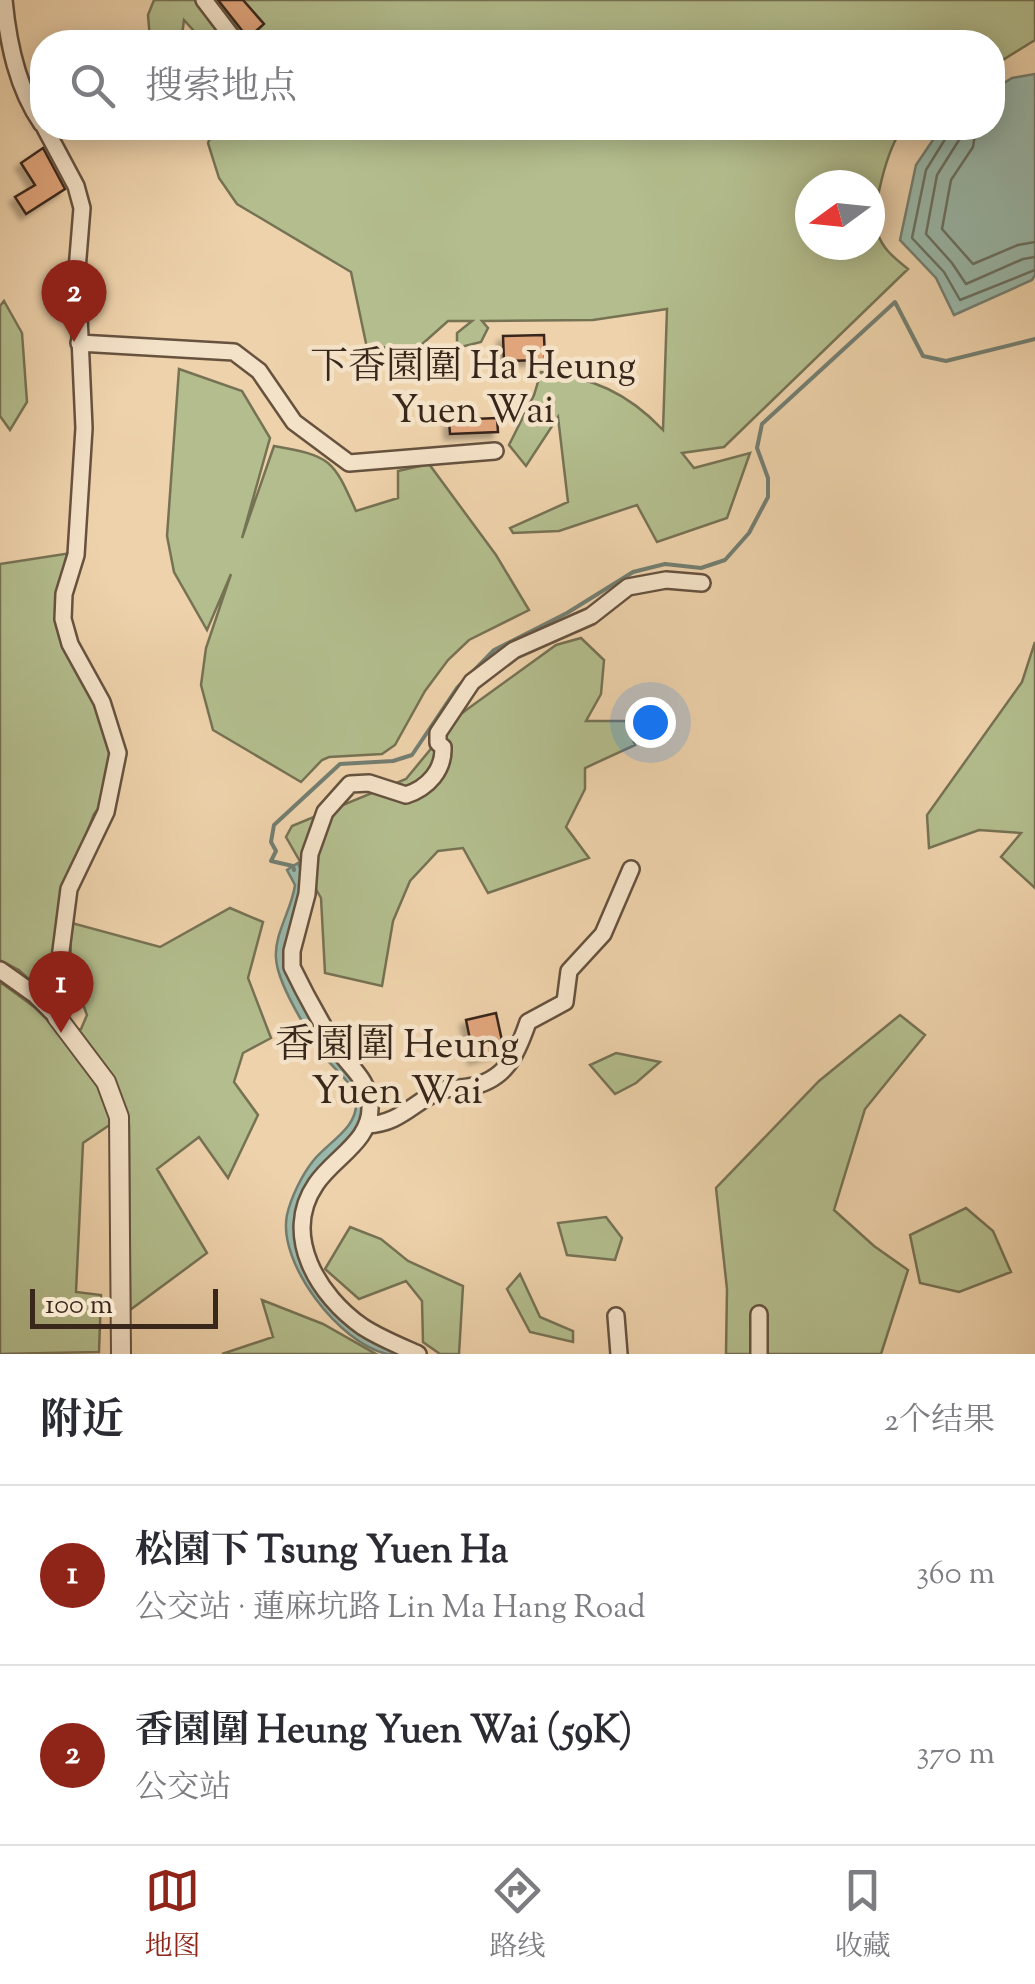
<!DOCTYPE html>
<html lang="zh">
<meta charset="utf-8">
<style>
:root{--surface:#fff;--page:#f2f2f3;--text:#2b2b33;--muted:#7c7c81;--line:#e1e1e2;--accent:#8f2418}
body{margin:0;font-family:"Sorts Mill Goudy","Noto Serif SC",serif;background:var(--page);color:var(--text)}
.compass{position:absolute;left:795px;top:170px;width:90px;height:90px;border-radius:50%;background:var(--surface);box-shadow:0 5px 25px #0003;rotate:255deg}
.scale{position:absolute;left:30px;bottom:25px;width:188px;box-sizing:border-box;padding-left:10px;border:5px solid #39271b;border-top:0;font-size:28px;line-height:35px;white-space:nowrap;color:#39271b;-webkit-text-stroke:8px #f4e2c8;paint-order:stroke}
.you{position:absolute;left:650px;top:722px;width:35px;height:35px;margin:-25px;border:8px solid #fff;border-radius:50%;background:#1a73e8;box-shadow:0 0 0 15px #1a73e833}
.badge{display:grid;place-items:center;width:65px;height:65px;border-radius:50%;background:var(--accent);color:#fff;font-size:32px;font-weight:700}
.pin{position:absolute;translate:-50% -82px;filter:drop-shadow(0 2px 5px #0008)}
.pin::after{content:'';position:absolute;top:52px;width:35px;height:30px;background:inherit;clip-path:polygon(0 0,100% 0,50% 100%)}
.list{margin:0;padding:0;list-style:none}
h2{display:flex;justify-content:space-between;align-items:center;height:130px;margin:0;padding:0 40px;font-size:42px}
h2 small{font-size:32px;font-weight:400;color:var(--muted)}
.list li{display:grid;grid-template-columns:65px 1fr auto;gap:30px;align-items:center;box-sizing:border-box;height:180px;padding:0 40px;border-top:2px solid var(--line)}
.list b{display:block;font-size:38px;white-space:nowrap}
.list p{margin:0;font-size:32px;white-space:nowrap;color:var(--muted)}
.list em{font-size:32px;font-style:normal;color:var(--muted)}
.icon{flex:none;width:55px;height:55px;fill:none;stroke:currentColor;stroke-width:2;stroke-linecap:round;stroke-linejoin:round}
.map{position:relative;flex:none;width:1035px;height:1354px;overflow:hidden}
.search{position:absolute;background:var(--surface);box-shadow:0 5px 25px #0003;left:30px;right:30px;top:30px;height:110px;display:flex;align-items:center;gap:25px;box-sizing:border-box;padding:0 35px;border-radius:40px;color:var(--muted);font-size:38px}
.sheet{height:490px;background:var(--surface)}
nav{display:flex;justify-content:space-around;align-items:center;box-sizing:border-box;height:140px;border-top:2px solid var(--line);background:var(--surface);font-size:28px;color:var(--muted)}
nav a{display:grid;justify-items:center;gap:5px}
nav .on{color:var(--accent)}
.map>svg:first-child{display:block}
.green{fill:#b3bd8d;stroke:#767254;stroke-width:2.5;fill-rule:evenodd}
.water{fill:#99b8aa;stroke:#737e71;stroke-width:2.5}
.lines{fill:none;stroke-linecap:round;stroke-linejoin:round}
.shore{stroke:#697062;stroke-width:2.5}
.stream{stroke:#737e71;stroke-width:4}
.building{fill:#e1a57c;stroke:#39271b;stroke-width:2.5;filter:url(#shadow)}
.minor-casing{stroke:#66523f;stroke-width:20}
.tertiary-casing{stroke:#66523f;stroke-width:22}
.minor{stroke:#f4e2c8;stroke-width:15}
.tertiary{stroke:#f4e2c8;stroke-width:18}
.labels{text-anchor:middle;stroke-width:9;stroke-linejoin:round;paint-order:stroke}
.neighbourhood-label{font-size:38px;fill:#39271b;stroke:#f4e2c8}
.quarter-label{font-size:40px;fill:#39271b;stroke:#f4e2c8}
</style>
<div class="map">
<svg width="1035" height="1354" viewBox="0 0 1035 1354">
<defs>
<filter id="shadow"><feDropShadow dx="-5.5" dy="5.5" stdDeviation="2.5" flood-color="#0004"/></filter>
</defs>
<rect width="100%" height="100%" fill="#eed2ab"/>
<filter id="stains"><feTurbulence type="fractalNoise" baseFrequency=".002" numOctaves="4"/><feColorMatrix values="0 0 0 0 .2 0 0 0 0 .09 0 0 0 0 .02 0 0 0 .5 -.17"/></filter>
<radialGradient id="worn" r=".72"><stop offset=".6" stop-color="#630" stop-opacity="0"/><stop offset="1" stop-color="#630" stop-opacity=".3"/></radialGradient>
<path class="green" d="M154 0H1035V40L993 66 992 42H204L184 20 181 42H157L150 39 148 15Z
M214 128H903C888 147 870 209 878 234 883 250 896 259 908 269L724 447 682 453 694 468 750 453 727 518 657 542 637 505 559 531 513 533 510 528 568 502 558 417 526 466 509 445 534 395 541 372C592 377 628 393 663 430L667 309 593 320 482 321 488 328 481 342 457 348V333L472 321H448L420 346 367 348 351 272 237 204 219 178 208 143ZM810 185H870V245H810Z
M4 301 22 333 27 402 10 430 0 416V306Z
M179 369 242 391 270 438 242 538 274 446C332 456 333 460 356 511L398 498V471L429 464 496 555 529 610 469 640 448 660 425 691 395 745 382 754 329 757 322 760 301 782 213 730 201 685 206 648 231 574 207 630 174 572 167 536Z
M71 553 60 583 56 625 69 658 93 700 111 756 103 802 94 814 87 832 85 850 68 877 58 982 61 997 55 1004 19 970 0 960V564Z
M581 638 604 660 601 694 586 721H625L635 745 585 768V789L566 827 589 858 488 893 463 848 438 851 410 881 393 921 382 986 325 973 321 898 286 837 292 826 406 779 458 716 556 645Z
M1035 642V888L1001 857 1021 833 979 830 929 848 927 815 1022 682Z
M230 908 263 922 248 978 271 1038 243 1053 234 1082 258 1115 228 1178 199 1137 157 1169 207 1253 130 1310 129 1125 111 1124 83 1143 76 1292 101 1295 99 1352 0 1354V982L44 1014 57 1032 81 1029 87 1015C74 982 67 958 72 923L160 947Z
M900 1015 925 1035 865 1109 834 1210 874 1246 908 1270 881 1354H726L727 1289 716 1188 819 1081Z
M616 1053 660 1062 636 1083 615 1094 590 1065Z
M966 1208 993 1231 1011 1272 959 1292 920 1283 910 1235Z
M606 1217 622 1238 615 1260 567 1255 558 1223Z
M350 1227 381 1239 408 1261 463 1286 459 1354H440L423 1342 422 1301 406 1281 359 1299 325 1269Z
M520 1274 540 1317 573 1331V1342L530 1332 507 1289Z
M262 1300 323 1324 376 1354H222L273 1337Z"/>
<path class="water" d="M1035 74V275L1032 280 954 315 936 278 900 240 916 165 941 128H992L993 90 1012 78Z
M298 863 304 879 288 950 364 1091V1122L303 1201 320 1288 410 1354C403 1354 394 1354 387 1354 340 1344 277 1263 287 1215 291 1197 302 1175 313 1161 328 1142 358 1128 356 1102 355 1082 332 1069 322 1053 308 1032 277 983 276 958 274 934 292 909 295 885L287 870Z"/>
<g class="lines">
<path class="shore" d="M948 128 947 136 926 170 912 238 944 272 960 300 1035 270
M961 128 959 140 937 175 926 234 952 263 966 284 1023 259 1035 257
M976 128 973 147 951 180 942 229 973 264 1018 245 1035 242"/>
<path class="stream" d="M294 870 293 866 271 861 276 851 271 842 274 825 340 764 393 761 412 755 457 688 494 650 567 613 633 572 665 564 701 568 725 560 749 533 768 497V478L757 448 762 424 895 302 923 356 946 361 1035 339"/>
</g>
<path class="building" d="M218 0H243L264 24 248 38Z
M43 148 65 189 26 214 15 197 35 185 21 163Z
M544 335 545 360 504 361 503 336Z
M497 418 498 432 450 434 449 420Z
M496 1013 504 1050 474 1059 466 1020Z"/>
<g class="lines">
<defs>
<path id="minor" d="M4 0C8 43 17 88 42 124
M204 0 236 42
M79 343 234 352 259 371 294 422 349 463 495 451
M0 970 34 994 57 1017 70 1000 59 966 69 889 106 812 118 753 102 702 70 644 63 619 64 594 76 555 84 428 77 270 82 208 76 186 45 128
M367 1125C400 1123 410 1105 437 1092 447 1087 457 1089 468 1087 506 1081 517 1054 528 1022L565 1002 569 971 603 934 631 869
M616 1316 619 1354
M418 1354C400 1346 380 1338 363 1327 318 1296 281 1235 316 1184 334 1157 372 1141 370 1105 369 1079 349 1067 336 1047 320 1021 305 994 292 967V951L307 894 310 854 325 812 350 784 369 783 406 795C428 788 444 770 443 747L438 743V733L472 682 514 650 591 616 628 587 666 580 702 583
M759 1354V1314"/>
<path id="tertiary" d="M57 1017 106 1082 119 1117 121 1354"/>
</defs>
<use href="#minor" class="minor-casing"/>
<use href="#tertiary" class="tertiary-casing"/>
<use href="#minor" class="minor"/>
<use href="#tertiary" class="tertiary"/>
</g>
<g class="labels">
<g class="neighbourhood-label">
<text x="473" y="378">下香園圍 Ha Heung<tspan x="473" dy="44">Yuen Wai</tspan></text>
</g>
<g class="quarter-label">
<text x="397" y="1057">香園圍 Heung<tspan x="397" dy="46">Yuen Wai</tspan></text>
</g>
</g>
<rect width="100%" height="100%" filter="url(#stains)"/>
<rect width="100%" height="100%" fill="url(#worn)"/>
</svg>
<svg class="compass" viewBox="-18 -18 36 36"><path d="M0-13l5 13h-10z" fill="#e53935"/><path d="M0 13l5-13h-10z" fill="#7c7c81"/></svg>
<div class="scale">100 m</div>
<div class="you"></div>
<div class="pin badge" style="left:61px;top:1033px">1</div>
<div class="pin badge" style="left:74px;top:342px">2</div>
<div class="search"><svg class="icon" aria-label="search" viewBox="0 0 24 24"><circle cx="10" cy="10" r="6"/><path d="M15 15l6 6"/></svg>搜索地点</div>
</div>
<section class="sheet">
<h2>附近<small>2个结果</small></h2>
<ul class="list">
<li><span class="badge">1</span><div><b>松園下 Tsung Yuen Ha</b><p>公交站 · 蓮麻坑路 Lin Ma Hang Road</p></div><em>360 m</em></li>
<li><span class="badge">2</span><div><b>香園圍 Heung Yuen Wai (59K)</b><p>公交站</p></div><em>370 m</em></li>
</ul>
</section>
<nav>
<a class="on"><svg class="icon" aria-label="map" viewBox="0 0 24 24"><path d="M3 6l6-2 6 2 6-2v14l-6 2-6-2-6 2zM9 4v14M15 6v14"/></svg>地图</a>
<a><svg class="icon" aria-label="directions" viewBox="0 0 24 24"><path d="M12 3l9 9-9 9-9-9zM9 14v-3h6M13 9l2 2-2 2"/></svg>路线</a>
<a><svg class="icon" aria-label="saved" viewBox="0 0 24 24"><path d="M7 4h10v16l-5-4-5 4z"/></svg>收藏</a>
</nav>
